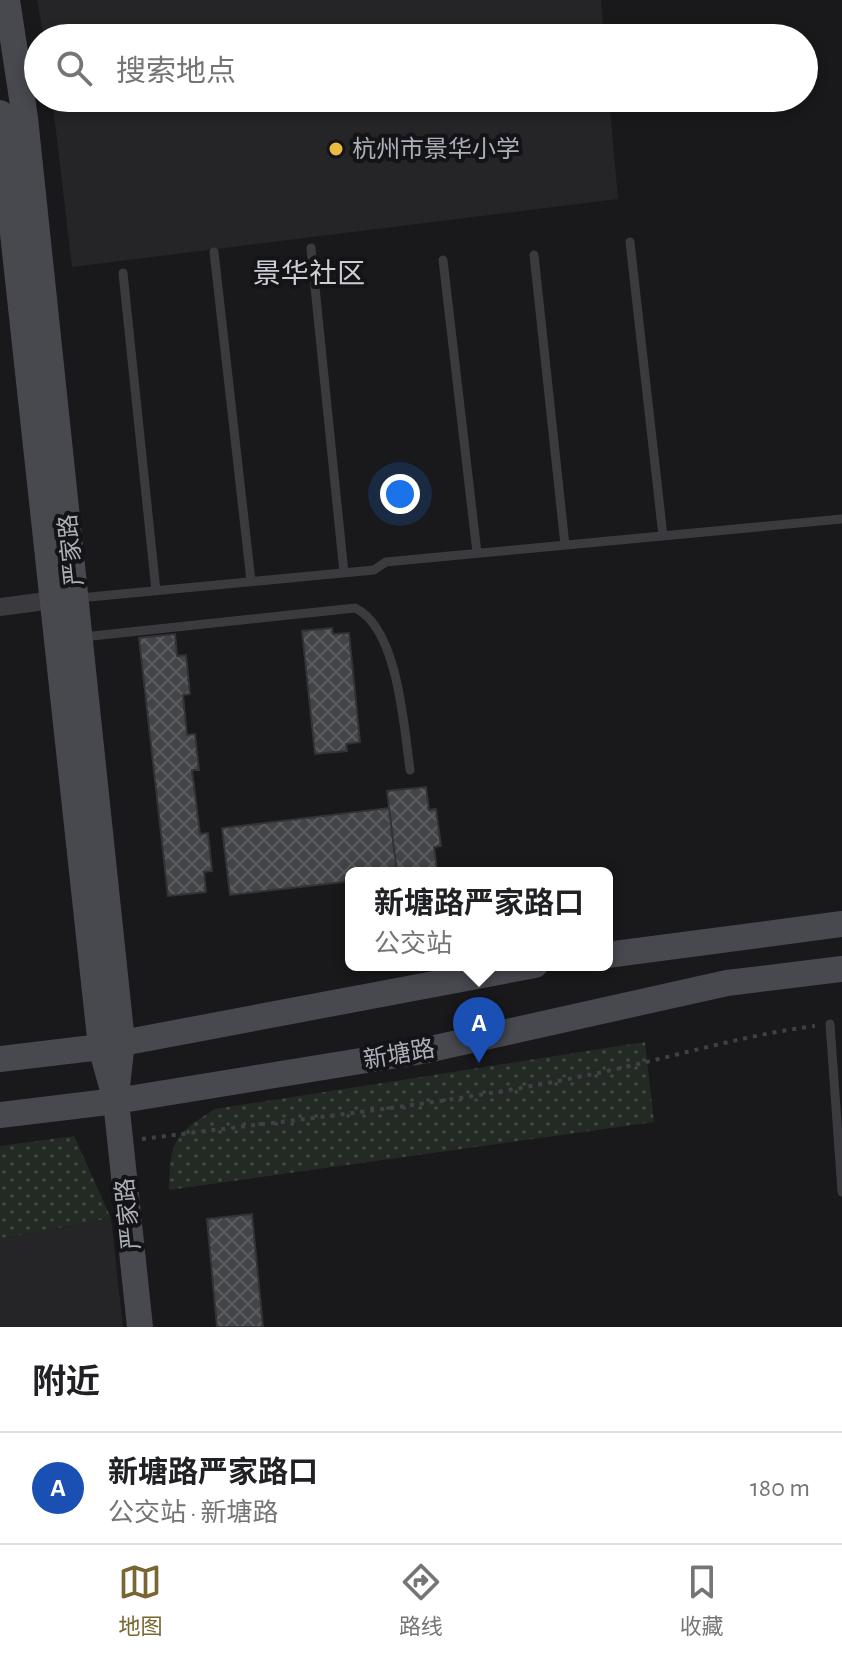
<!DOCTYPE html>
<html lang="zh">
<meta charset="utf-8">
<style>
:root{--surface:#fff;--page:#f2f2f2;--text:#202124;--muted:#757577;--line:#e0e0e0;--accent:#7a6632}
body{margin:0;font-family:"Alegreya Sans","Noto Sans SC",sans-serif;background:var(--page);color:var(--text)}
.you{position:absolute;left:400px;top:494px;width:28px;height:28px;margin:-20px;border:6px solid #fff;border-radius:50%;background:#1a73e8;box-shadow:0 0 0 12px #1a73e833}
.badge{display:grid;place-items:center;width:52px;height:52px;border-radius:50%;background:var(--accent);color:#fff;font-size:26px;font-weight:700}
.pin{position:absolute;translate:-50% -66px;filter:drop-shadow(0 2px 4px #0008)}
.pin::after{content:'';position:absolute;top:42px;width:28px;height:24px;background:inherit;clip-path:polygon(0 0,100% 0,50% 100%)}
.popup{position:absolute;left:345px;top:867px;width:268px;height:104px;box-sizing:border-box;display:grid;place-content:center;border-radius:12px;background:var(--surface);filter:drop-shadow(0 2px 6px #0005);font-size:26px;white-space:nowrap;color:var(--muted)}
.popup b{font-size:30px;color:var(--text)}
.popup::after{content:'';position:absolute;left:50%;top:100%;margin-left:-16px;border:16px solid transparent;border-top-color:var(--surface)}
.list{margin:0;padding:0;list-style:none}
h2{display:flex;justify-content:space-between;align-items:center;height:104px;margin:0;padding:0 32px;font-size:34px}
h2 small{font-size:26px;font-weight:400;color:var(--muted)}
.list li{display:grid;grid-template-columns:52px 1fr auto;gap:24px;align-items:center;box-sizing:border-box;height:112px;padding:0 32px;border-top:2px solid var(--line)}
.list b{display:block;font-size:30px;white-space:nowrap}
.list p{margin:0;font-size:26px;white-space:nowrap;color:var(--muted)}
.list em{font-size:26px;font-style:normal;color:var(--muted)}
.icon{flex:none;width:44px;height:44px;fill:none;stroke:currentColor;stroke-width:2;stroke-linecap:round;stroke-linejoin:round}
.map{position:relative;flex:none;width:842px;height:1327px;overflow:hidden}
.search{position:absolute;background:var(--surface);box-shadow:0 4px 12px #0003;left:24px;right:24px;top:24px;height:88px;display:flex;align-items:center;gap:20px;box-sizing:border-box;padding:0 28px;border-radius:44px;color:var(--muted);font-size:30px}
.sheet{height:216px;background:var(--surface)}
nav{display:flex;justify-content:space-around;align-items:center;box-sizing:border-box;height:112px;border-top:2px solid var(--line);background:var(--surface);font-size:22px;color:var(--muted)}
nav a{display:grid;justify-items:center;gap:4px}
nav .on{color:var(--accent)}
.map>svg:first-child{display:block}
.built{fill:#252427}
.grass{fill:url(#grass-dots)}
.building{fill:url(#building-cross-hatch);stroke:#333336;stroke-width:2}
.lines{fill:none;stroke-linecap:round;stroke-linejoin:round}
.path{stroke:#404146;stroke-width:4;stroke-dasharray:4 6;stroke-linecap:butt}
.lane{stroke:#3a3a3f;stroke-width:9}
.street{stroke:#3a3a3f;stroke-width:18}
.secondary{stroke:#48494f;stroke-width:26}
.poi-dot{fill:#e9bb42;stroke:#141315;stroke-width:3}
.labels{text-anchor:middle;stroke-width:8;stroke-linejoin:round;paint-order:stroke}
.poi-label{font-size:24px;fill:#abafb9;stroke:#141315;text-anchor:start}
.street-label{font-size:24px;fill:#abafb9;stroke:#141315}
.quarter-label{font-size:28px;fill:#ccced6;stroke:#141315}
</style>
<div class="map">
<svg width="842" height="1327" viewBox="0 0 842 1327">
<defs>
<pattern id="grass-dots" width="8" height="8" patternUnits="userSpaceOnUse" patternTransform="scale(2)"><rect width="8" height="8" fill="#232a24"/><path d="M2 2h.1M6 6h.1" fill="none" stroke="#404642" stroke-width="1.8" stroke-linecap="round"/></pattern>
<pattern id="building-cross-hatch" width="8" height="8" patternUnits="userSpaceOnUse" patternTransform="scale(2)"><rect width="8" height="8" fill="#434447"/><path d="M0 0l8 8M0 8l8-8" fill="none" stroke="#5b5c5f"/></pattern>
</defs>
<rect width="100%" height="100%" fill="#19181a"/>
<path class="built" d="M37 0H601L604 38H44Z
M52 98H609L618 199 72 267Z
M111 1218 123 1327H0V1239Z"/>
<path class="grass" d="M645 1042 654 1122 169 1190C170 1141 174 1134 215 1109Z
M74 1136 111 1218 0 1239V1146Z"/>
<path class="building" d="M332 628 333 634 349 633 360 742 346 744 347 751 315 754 302 631Z
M175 634 177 656 186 655 190 694 183 695 187 735 195 734 199 770H192L200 834 208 833 212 871 204 872 206 892 168 896 139 638Z
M426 787 429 810 436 809 441 846 434 847 437 870 397 873 387 791Z
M389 808 397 873H351V881L230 895 222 828Z
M252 1214 263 1327H217L207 1219Z"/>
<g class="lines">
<path class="path" d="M142 1139C289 1120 438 1106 583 1076 661 1061 736 1036 815 1026"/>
<path class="lane" d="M630 242 663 536
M311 248 344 573
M214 252 251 581
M534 255 565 545
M443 260 477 553
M123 273 156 591
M79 598 374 570 386 562 842 519
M83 637 355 608C398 628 404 727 410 770
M830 1024 842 1192"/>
<path class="street" d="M0 607 53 600"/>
<path class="secondary" d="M7 0 25 118 122 1042 117 1086
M0 113 101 1047 116 1101 140 1327
M607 955 842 924
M0 1059 101 1047 535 965
M0 1115 116 1101 422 1051 727 983 842 969"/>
</g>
<circle class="poi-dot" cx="336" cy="149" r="8"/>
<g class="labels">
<g class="poi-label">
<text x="352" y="157">杭州市景华小学</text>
</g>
<g class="street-label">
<text transform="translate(71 550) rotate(-96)" y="8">严家路</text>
<text transform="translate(399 1054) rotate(-10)" y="8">新塘路</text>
<text transform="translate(128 1214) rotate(-96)" y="8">严家路</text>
</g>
<g class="quarter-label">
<text x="309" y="283">景华社区</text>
</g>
</g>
</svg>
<div class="you"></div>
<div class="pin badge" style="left:479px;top:1063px;background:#1a4fb4">A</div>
<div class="popup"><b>新塘路严家路口</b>公交站</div>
<div class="search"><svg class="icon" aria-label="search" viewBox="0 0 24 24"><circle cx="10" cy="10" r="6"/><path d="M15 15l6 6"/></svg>搜索地点</div>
</div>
<section class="sheet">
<h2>附近<small></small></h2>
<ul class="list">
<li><span class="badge" style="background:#1a4fb4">A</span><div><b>新塘路严家路口</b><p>公交站 · 新塘路</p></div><em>180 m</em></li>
</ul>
</section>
<nav>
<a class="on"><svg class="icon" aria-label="map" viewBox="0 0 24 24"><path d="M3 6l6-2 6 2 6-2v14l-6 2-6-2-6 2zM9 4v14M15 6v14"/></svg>地图</a>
<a><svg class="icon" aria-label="directions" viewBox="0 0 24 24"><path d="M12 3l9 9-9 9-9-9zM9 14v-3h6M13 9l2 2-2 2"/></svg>路线</a>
<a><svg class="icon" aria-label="saved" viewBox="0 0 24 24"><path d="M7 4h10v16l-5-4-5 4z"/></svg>收藏</a>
</nav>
